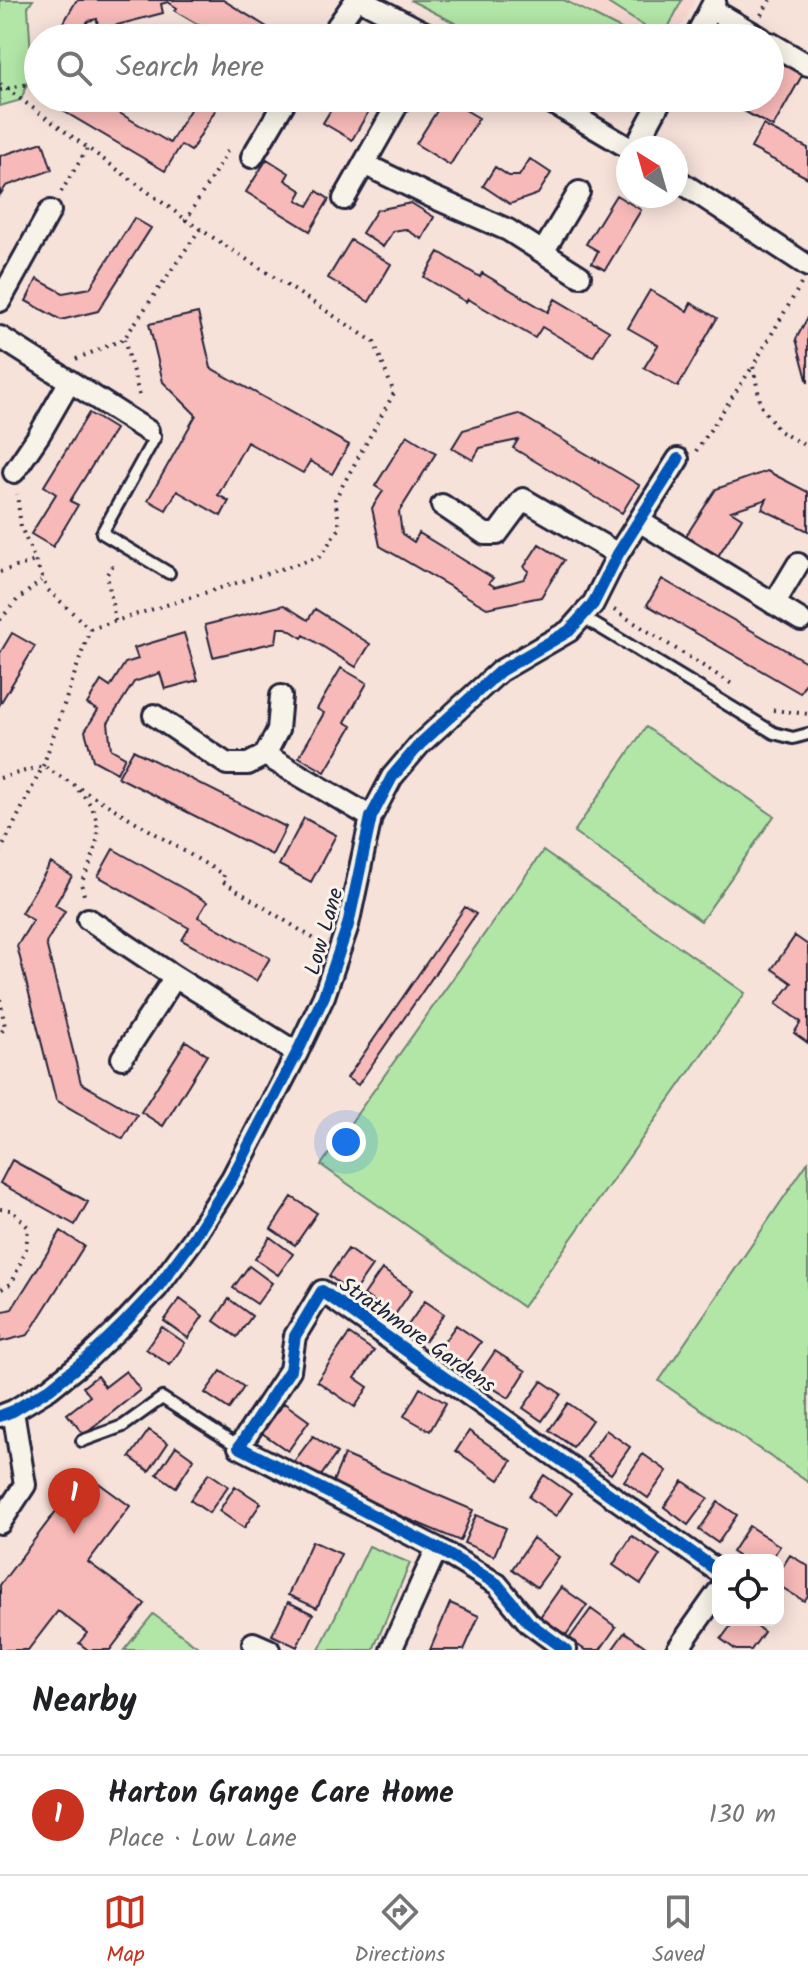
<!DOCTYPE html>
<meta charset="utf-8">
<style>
:root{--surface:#fff;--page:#f2f2f2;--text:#202124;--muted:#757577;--line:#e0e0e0;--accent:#c8321e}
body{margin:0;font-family:Kalam,sans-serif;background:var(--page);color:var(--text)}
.controls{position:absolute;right:24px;bottom:24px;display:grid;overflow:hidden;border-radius:16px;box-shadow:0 4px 20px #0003}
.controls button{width:72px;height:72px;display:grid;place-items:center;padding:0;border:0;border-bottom:2px solid var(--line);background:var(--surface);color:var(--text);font:40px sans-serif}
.compass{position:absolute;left:616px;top:136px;width:72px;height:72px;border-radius:50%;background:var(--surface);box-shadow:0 4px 20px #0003;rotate:323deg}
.you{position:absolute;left:346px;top:1142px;width:28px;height:28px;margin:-20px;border:6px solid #fff;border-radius:50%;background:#1a73e8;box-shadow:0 0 0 12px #1a73e833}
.badge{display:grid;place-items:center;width:52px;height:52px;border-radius:50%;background:var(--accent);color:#fff;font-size:26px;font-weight:700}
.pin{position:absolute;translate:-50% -66px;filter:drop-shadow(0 2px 4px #0008)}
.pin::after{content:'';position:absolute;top:42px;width:28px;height:24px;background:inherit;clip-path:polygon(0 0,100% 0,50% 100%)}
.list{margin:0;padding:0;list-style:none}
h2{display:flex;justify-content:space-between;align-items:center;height:104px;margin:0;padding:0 32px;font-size:34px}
h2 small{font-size:26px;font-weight:400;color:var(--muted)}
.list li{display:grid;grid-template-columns:52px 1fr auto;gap:24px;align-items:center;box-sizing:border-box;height:120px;padding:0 32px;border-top:2px solid var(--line)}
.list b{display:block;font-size:30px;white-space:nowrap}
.list p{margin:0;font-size:26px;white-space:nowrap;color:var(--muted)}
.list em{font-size:26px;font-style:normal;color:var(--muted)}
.icon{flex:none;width:44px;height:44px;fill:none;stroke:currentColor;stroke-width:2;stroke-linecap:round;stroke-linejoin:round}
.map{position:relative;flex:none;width:808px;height:1650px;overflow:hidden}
.search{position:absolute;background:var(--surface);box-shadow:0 4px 20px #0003;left:24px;right:24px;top:24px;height:88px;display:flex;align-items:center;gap:20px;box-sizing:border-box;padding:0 28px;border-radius:44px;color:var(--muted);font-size:30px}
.sheet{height:224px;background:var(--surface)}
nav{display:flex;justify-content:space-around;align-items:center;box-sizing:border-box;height:112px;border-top:2px solid var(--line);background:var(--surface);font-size:22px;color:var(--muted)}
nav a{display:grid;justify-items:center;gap:4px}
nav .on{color:var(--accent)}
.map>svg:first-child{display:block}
.built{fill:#f7d6d0}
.green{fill:#b2e6a7;stroke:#6a8471;stroke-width:2}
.building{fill:#f7bab8;stroke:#22223b;stroke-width:2}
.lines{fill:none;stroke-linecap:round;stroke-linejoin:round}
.lane-casing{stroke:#22223b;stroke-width:16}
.street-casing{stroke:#22223b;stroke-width:26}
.path{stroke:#22223b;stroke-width:4;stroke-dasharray:2 6;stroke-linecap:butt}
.lane{stroke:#f7f3e8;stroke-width:10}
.street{stroke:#f7f3e8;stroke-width:20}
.cycleway-casing{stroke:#f7f3e8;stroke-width:17}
.cycleway{stroke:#0057b8;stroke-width:12}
.labels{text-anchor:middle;stroke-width:6;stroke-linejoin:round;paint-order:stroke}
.street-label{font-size:22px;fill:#22223b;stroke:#f7f3e8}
</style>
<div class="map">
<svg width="808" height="1650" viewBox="0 0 808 1650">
<rect width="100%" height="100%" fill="#f7e2da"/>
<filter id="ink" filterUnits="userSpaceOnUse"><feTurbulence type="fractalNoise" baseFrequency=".0125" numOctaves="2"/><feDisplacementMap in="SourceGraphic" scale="16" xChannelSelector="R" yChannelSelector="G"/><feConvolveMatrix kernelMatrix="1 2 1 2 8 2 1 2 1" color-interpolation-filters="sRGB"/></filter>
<g filter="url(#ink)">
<path class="built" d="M564 0H695L676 38H639Z"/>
<path class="green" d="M0 0H33L28 7 32 70 21 100 0 106Z
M410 0H564L639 38H484Z
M603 0H682L663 38Z
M646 727 774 816 701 921 574 832Z
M543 851 745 993 523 1307 321 1165Z
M808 1162V1482L659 1381Z
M369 1546 410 1563 373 1650H319Z
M153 1614 198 1647 196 1650H124Z"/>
<path class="building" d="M79 0H223L267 27 261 38H221L175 11 177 8 168 2 161 4 163 13 98 30 97 19 88 21 78 38H55L76 1Z
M775 55 804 72 773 127 742 110 749 98H770V63Z
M58 98H94L170 143 197 98H213L220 102 191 151 181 145 165 171 65 112Z
M338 98H351L370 109 352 140 323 123Z
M445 98 479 118 450 165 416 144Z
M763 125 808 148V178L751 148Z
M43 142 52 170 6 186 0 195V156Z
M267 159 289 173 285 180 302 191 297 200 308 206 317 191 329 199 310 231 246 192Z
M530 159 551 173 538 194 510 204 483 186 495 167 509 176H519Z
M616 195 641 210 605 270 592 263 598 251 586 244Z
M411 203 434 217 422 239 405 229 393 231 383 247 362 233 377 210Z
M134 218 151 228 98 311 61 320 26 301 37 279 63 293 90 288Z
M351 240 391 264 369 302 328 278Z
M439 252 480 277 482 273 548 312 555 299 609 331 593 357 542 327 535 338 468 299 466 302 424 277Z
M650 290 687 311 691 303 717 318 678 387 644 368 658 345 628 328Z
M198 313 211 368 349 445 332 474 310 461 303 473 247 442 218 495 229 501 221 516 177 491 166 510 148 500 196 415 163 382 149 324Z
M808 317V383L796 339Z
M89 413 115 429 70 501 78 505 53 547 31 534 56 494 44 486Z
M519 414 639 485 622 513 513 448 518 440 480 448 473 460 452 448 463 430Z
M407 435 436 453 399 512 402 534 414 542 419 533 493 578 489 583 495 587 524 579 529 571 524 567 539 544 564 560 541 597 487 608 380 546 372 508 383 491 375 486Z
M767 471 808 492V531L762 509 767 499 731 511 742 518 718 556 686 536 716 489Z
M662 579 808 663V679L800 693 647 605Z
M284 605 308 620 315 609 370 644 356 667 304 635 302 638 286 628H278L276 642 213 657 205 625Z
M12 633 35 646 0 704V653Z
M184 633 198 680 165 689 160 673 134 682 108 723 111 749 125 757 117 773 93 760 85 731 98 710 87 704 101 681 110 687 125 663 138 659 134 648Z
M341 668 367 683 345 722 352 726 325 772 299 757 324 713 317 709Z
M133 750 286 827 272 855 118 777Z
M304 818 336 835 311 882 279 865Z
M113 849 207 902 198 917 270 958 256 981 182 940 189 928 98 876Z
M51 863 72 876 55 905 65 911 46 943 81 1083 137 1115 123 1139 56 1100 17 946 33 920 21 913Z
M465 907 476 914 358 1085 347 1078Z
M795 936 808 945V1043L794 1033 801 1022 776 1004 792 983 772 969Z
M186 1041 207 1055 163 1126 141 1112Z
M12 1160 88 1202 75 1225 0 1183Z
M292 1197 317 1213 295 1245 271 1229Z
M61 1231 84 1246 28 1335 0 1342V1312L12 1309Z
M270 1237 293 1254 278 1275 255 1259Z
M348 1249 372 1266 353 1293 329 1276Z
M249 1266 272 1283 257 1304 233 1288Z
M382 1269 412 1290 394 1316 364 1295Z
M180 1299 203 1316 188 1338 164 1321Z
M229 1299 252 1316 237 1337 214 1321Z
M425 1301 444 1314 425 1341 406 1328Z
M456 1325 481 1342 462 1369 437 1352Z
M162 1327 185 1343 170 1365 146 1349Z
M349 1334 374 1351 355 1378 368 1387 355 1407 317 1381Z
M495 1351 526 1371 509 1398 477 1378Z
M126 1371 140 1390 84 1435 67 1414 90 1396 83 1387 97 1376 105 1387Z
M221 1371 244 1387 229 1409 205 1393Z
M542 1381 561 1394 542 1421 523 1408Z
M420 1388 446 1403 430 1431 404 1416Z
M284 1403 309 1421 288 1451 262 1433Z
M568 1403 592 1420 573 1447 549 1430Z
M149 1430 168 1443 149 1471 130 1457Z
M606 1430 630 1447 611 1474 587 1457Z
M469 1431 512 1461 499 1480 456 1451Z
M313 1436 337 1453 318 1480 293 1463Z
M176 1446 194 1459 176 1487 157 1474Z
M643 1454 667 1471 648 1498 624 1481Z
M344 1455 473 1510 460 1541 331 1486Z
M85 1473 130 1506 88 1562 145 1604 110 1650H88L79 1643 87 1633 58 1611 28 1650H0V1585Z
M209 1473 228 1486 209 1513 190 1500Z
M544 1475 571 1494 556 1516 529 1497Z
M683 1481 708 1498 688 1525 664 1507Z
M235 1486 261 1503 244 1528 219 1511Z
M718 1502 737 1515 718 1543 699 1530Z
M476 1515 506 1528 494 1556 464 1543Z
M749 1526 780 1546 771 1560H744L732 1552Z
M632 1536 660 1555 641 1584 613 1565Z
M533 1538 559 1557 537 1587 512 1569Z
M312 1541 341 1554 317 1608 288 1595Z
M790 1555 808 1566V1596L804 1601 778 1585V1574Z
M561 1587 587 1605 566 1635 540 1617Z
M288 1602 313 1614 297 1647 272 1635Z
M450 1603 479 1616 464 1650H430Z
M591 1609 616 1627 600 1650H585L569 1639Z
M735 1620H748L764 1632 751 1650H736L721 1639Z
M625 1632 650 1650H612Z"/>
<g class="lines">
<defs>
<path id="lane" d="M148 431 155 437 102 533 169 573
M581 616 774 733 793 738 808 734
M82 1441 123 1426 162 1398 239 1447"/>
<path id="street" d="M361 0 435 38
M711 9 761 38
M329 38 356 0
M695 38 715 0
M770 43 808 65
M544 98 629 148
M635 148 662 98
M252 157 287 98
M364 164 428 195 508 230 580 276
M676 179 808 266
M344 199 401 98
M543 252 579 192
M0 301 50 211
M0 337 148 431
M14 472 39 435 70 381
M442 505 485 534H497L523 499 618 554
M639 521 801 620
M774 604 798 564
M154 715 227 764H248L265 755 278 730 281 696
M265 755 371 817
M88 919 175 977 297 1053
M122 1058 175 977
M0 1416 13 1411 49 1389 89 1357 123 1324 157 1288 192 1241 232 1178 297 1053 324 996 348 925 371 817 392 777 420 744 500 671 569 631 593 604 618 554 678 459
M0 1523 25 1485 13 1411
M253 1643 269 1650
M391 1650 437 1548
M566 1650 529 1623 497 1584 437 1548 239 1447 290 1370 295 1336 322 1291 718 1571
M677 1650 718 1592"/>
</defs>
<use href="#lane" class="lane-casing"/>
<use href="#street" class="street-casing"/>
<path class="path" d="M761 15 770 0
M0 84 185 219
M0 90 38 82
M61 192 87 149
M801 284 753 366 761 406 779 431 808 447
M124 339 140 398
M76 359 124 339 200 229
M696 451 753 366
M0 572 35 561
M614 610 735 686
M0 620 17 600 41 581
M115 621 107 574 115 562
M90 629 319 557 340 528 335 499 394 393 374 342 186 220 230 147
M773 710 808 714
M0 778 43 766 224 875 222 881 319 942
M78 790C109 819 98 850 81 883L85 899
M0 852 43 766 90 629 47 589 21 527 17 494
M0 999 5 1027 0 1034
M0 1209 11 1210 28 1227 26 1249 12 1283 0 1290"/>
<use href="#lane" class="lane"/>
<use href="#street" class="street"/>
<defs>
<path id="cycleway" d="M0 1416 13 1411 49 1389 89 1357 123 1324 157 1288 192 1241 232 1178 297 1053 324 996 348 925 371 817 392 777 420 744 500 671 569 631 593 604 618 554 678 459
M566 1650 529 1623 497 1584 437 1548 239 1447 290 1370 295 1336 322 1291 718 1571"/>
</defs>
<use href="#cycleway" class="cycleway-casing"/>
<use href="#cycleway" class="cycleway"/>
</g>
</g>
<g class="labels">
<g class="street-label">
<text transform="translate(323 931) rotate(-74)" y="8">Low Lane</text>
<text transform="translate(418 1334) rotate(35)" y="8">Strathmore Gardens</text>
</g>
</g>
</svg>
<div class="controls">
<button><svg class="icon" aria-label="locate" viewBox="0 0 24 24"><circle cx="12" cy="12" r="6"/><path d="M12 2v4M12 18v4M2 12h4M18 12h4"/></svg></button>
</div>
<svg class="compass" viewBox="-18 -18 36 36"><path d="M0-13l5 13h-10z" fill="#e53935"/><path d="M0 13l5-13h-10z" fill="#757577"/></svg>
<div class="you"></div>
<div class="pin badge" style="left:74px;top:1534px">1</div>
<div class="search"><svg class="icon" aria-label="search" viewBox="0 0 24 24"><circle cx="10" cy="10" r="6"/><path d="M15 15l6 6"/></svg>Search here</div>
</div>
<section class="sheet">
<h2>Nearby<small></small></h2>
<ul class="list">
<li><span class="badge">1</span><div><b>Harton Grange Care Home</b><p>Place · Low Lane</p></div><em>130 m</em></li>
</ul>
</section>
<nav>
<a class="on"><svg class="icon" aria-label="map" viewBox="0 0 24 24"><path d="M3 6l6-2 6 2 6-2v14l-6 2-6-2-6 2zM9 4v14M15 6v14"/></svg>Map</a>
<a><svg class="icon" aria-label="directions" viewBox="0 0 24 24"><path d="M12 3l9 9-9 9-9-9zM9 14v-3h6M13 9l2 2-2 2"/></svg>Directions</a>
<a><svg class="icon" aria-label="saved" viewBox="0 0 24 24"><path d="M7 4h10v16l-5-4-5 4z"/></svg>Saved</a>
</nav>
